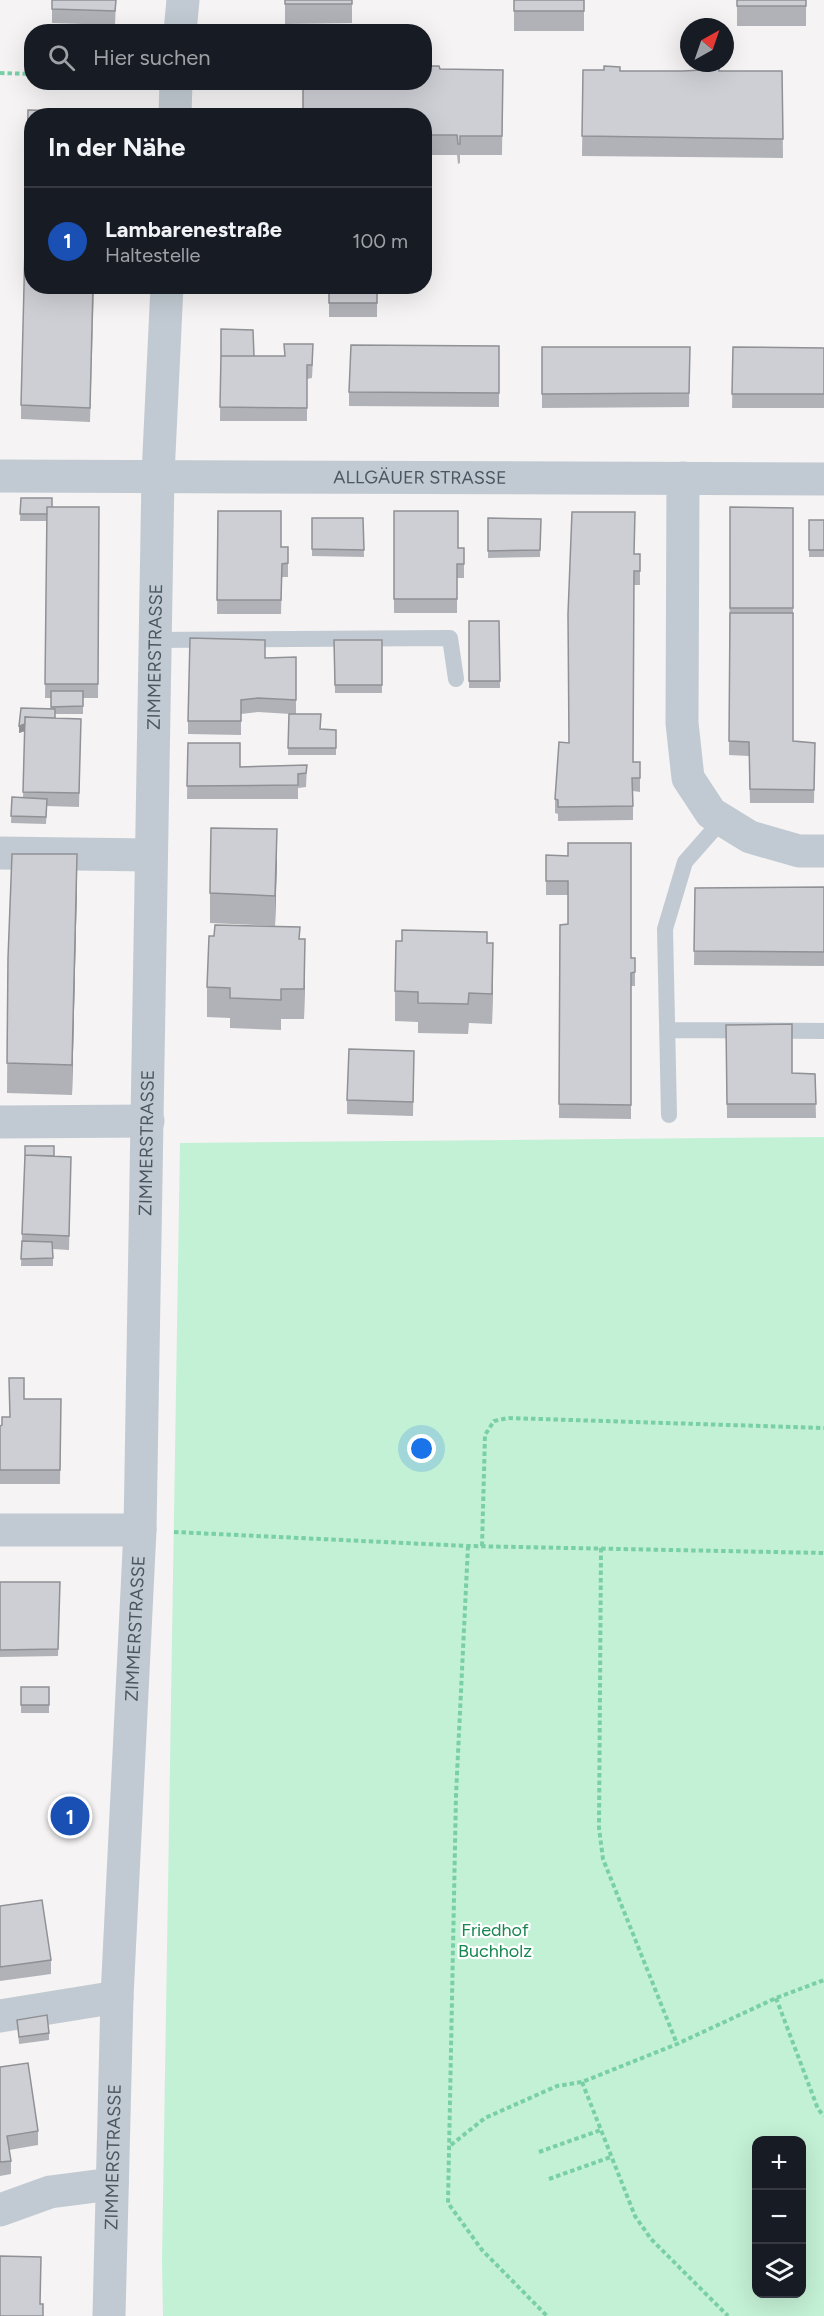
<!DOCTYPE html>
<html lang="de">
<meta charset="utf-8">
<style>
:root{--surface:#171b24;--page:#20242c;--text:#f1f3f6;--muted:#9ea1a6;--line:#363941;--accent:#ea580c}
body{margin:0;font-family:Figtree,sans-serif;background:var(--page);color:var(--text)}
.controls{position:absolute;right:18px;bottom:18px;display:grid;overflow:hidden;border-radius:12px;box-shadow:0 6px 24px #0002}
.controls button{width:54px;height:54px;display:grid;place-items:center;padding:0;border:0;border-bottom:2px solid var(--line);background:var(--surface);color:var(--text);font:30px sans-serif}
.compass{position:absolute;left:680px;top:18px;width:54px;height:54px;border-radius:50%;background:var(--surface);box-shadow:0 6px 24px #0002;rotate:40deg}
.you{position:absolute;left:422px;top:1449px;width:21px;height:21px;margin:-15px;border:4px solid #fff;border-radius:50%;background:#1a73e8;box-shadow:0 0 0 9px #1a73e833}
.badge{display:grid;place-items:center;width:39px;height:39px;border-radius:50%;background:var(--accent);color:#fff;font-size:20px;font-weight:700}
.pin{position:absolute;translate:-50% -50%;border:3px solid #fff;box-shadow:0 2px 6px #0006}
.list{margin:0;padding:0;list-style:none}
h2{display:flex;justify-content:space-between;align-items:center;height:78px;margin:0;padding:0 24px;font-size:26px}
h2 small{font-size:20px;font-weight:400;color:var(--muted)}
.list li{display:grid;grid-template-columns:39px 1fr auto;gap:18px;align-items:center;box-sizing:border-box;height:108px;padding:0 24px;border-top:2px solid var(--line)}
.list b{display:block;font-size:22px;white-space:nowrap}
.list p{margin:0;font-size:20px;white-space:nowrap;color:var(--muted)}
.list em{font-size:20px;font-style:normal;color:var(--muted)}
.icon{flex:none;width:33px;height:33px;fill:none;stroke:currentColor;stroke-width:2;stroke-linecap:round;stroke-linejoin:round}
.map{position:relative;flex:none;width:824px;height:2316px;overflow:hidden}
.search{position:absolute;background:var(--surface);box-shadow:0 6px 24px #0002;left:24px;top:24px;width:408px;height:66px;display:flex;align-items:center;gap:15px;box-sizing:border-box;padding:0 21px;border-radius:24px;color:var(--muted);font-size:22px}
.panel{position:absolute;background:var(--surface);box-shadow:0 6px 24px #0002;left:24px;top:108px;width:408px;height:186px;border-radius:24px}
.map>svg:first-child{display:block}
.green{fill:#c3f1d5;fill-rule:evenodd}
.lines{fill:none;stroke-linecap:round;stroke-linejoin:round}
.path{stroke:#7ad0a6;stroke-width:4;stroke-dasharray:4.5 3;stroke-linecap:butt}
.lane{stroke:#c1cad2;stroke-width:16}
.street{stroke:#c1cad2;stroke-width:33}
.wall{fill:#b0b2b7}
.shaded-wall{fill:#909195}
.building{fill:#cdcfd5;stroke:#909195;stroke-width:1.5}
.labels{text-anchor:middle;stroke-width:4.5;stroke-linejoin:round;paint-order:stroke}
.street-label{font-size:18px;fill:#4a5661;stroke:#fff}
.park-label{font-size:18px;fill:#17864f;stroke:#fff}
</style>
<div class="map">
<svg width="824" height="2316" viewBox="0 0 824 2316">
<rect width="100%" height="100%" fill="#f5f3f3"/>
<path class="green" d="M824 1137V2316H163L162 2261 180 1143ZM756 2140H802V2294H756Z"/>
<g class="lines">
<path class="path" d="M0 73 32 74
M174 1532 468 1546 824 1553
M468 1546 456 1795 448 2203 482 2250 547 2316
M482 1546 485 1435 494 1421 508 1418 824 1428
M601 1548 599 1828 603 1859 677 2044
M776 1998 818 2109 824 2116
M582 2082 635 2216 651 2239 728 2316
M451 2145 485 2118 557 2086 582 2082 677 2044 776 1998 824 1980
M539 2152 601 2130
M549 2179 611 2157"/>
<path class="lane" d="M154 640 450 638 456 679
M667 1030 824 1031
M669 1115 665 929 685 862 722 820"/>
<g class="street">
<path d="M180 32 183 0"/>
<path d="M175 116 176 82"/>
<path id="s1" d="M0 476 824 479"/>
<path d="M683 478 682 723 688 778 711 813 750 837 799 851H824"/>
<path d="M0 853 150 855"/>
<path d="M0 1122 148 1121"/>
<path d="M0 1530H140"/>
<path d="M0 2016 117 1997"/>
<path d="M0 2210 50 2192 112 2184"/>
<path id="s2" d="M109 2316 117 1997 140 1530 158 475 167 286"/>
</g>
</g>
<path class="wall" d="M52 0H116L115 25 52 23Z
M285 0H352V23L285 24Z
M514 0H584V31H514Z
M737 0H806V26H737Z
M440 69 503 70 502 155H460V163L458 164 457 155H424V116Z
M583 70 620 71H782L783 158 582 156Z
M32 116V228H26Z
M94 286 90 422 21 419V405Z
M329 286H377V317H329Z
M221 329 254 356 313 358 312 378 307 379V421H220Z
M499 346V407L349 406V392Z
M542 347H690L689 407 542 408Z
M733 347 824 348V408H732Z
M21 498 52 507H99L98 698H83V714H55V718L81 719 79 807 47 806 46 824 11 823 12 797 23 798 25 731 19 733 51 709V698H45L47 521H20Z
M730 507 793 508V741L815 743 814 803H750L749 756 729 755Z
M218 511 281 547H288V577H282L281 614H217Z
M394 511 458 548 464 561V578H457V613H394Z
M312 518H363L364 557 312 556Z
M488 518 541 519 540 557 488 558Z
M809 520H824V557H809Z
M634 554H640V585H634L633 762H640V792L633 791V820L558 821V814L555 813V799Z
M469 621H499L500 688H469Z
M334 640H382V693H335Z
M296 657V714L320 729 336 730V755H288L289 714H291L258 712 241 714V735L188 734V721L265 658Z
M188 743 240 767 307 765 306 787 298 788V799H187Z
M546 855 568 856 631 958 635 972V986H631V1119L559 1118 560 925 568 924V895H546Z
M277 859 275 926 210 923V893Z
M77 884 72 1095 7 1093 8 958Z
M824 887V966L694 965 695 888Z
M300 939 305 969 304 1019H281V1030L230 1028V1018L207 1017V987Z
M487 943 493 973 492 1024 469 1023 468 1034 418 1033V1022L395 1021V991Z
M726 1025 792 1073 815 1074 816 1118H727Z
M414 1051 413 1116 347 1114V1100Z
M25 1146 54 1156 71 1157 69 1250 53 1249V1266H21Z
M24 1399H61L60 1484H0V1426L2 1425 10 1417Z
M0 1582H60L58 1656 0 1657Z
M21 1687H49V1713H21Z
M0 1906 51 1960V1974L0 1981Z
M17 2020 49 2033V2040L19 2044Z
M0 2067 38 2131V2145L9 2150 11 2161V2174L0 2176Z"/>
<path class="shaded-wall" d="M25 724V731L19 733V726Z
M277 829V859L275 926V896Z
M77 854V884L72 1095V1065Z
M305 939V969L304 1019V989Z
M493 943V973L492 1024V994Z"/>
<path class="building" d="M52 0H116L115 11 52 9Z
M285 0H352V4H285Z
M514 0H584V11H514Z
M737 0H806V6H737Z
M424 66H439L440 69 503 70 502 136H460V144H458L457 135H424V116H303V82H424Z
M604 66 620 67V71H683L702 70 704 67H719V71H782L783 139 582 136 583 70H604Z
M28 110 97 112V116H32V214H26Z
M25 247H32V286H93L90 408 21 405Z
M329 286H377V303H329Z
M221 329 253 330 254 356H221Z
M284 344H313L312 365H307V408L220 407 221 356H285Z
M351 345 499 346V393L349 392Z
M542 347H690L689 393 542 394Z
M733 347 824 348V394H732Z
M21 498H52V507H47V514H20Z
M47 507H99L98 684H45Z
M730 507 793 508V608H730Z
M218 511H281V547H288V563L282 564 281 600H217Z
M394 511H458V548H464V564H457V599H394Z
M572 512H635L634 554H640V571H634L633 762H640V778H632L633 806 558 807V800L555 799 559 742 569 743 568 614Z
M312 518H363L364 550 312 549Z
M488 518 541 519 540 550 488 551Z
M809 520H824V550H809Z
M730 613H793V741L815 743 814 790 750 789 749 742 729 741Z
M469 621H499L500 681H469Z
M190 638 265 640V658L296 657V700L258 698 241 700V721H188Z
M334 640H382V685H335Z
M51 691H83V706L51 707Z
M21 708 55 709V718L25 717V724L19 726Z
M289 714H321L320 729 336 730V748H288Z
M25 717 81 719 79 793 23 792Z
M188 743H240V767L307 765 306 773 298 774V785L187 786Z
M12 797 47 799 46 817 11 816Z
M211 828 277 829 275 896 210 893Z
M568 843H631V958H635V972L631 973V1105L559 1104 560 925 568 924V881H546V855L568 856Z
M12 854H77L72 1065 7 1063 8 958Z
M824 887V952L694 951 695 888Z
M215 925 300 927 299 939H305L304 989H281V1000L230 998V988L207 987 209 936H214Z
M402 930 487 932V943H493L492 994 469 993 468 1004 418 1003V992L395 991 396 941H402Z
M792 1024V1073L815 1074 816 1104H727L726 1025Z
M349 1049 414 1051 413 1102 347 1100Z
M25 1146H54V1156L25 1155Z
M25 1155 71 1157 69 1236 22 1234Z
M22 1241 52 1242 53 1258 21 1259Z
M9 1378H24V1399H61L60 1470H0V1426L2 1425V1417H10Z
M0 1582H60L58 1649 0 1650Z
M21 1687H49V1705H21Z
M42 1900 51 1960 0 1967V1906Z
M47 2015 49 2033 19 2037 17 2020Z
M28 2063 38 2131 7 2136 11 2161 0 2162V2067Z
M0 2256 41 2257 40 2304H43V2316H0Z"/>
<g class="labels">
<g class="street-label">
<text dy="6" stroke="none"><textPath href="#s1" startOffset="420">ALLGÄUER STRASSE</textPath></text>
<text dy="6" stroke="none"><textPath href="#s2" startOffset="1660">ZIMMERSTRASSE</textPath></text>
<text dy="6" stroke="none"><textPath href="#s2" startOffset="1174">ZIMMERSTRASSE</textPath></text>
<text dy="6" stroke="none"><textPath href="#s2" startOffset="688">ZIMMERSTRASSE</textPath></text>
<text dy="6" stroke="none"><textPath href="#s2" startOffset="159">ZIMMERSTRASSE</textPath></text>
</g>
<g class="park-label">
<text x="495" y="1936">Friedhof<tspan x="495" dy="21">Buchholz</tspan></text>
</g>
</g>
</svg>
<div class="controls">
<button>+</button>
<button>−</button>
<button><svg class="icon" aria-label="layers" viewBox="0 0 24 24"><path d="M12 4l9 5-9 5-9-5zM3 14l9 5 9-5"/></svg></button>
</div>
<svg class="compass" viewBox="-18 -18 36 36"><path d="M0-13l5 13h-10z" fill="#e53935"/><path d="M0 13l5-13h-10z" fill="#9ea1a6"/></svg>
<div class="you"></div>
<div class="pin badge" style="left:70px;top:1816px;background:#1a4fb4">1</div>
<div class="search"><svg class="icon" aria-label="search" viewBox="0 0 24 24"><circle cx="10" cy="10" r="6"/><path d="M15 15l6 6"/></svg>Hier suchen</div>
<section class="panel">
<h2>In der Nähe<small></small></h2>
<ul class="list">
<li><span class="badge" style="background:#1a4fb4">1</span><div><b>Lambarenestraße</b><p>Haltestelle</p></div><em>100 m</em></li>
</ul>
</section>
</div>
